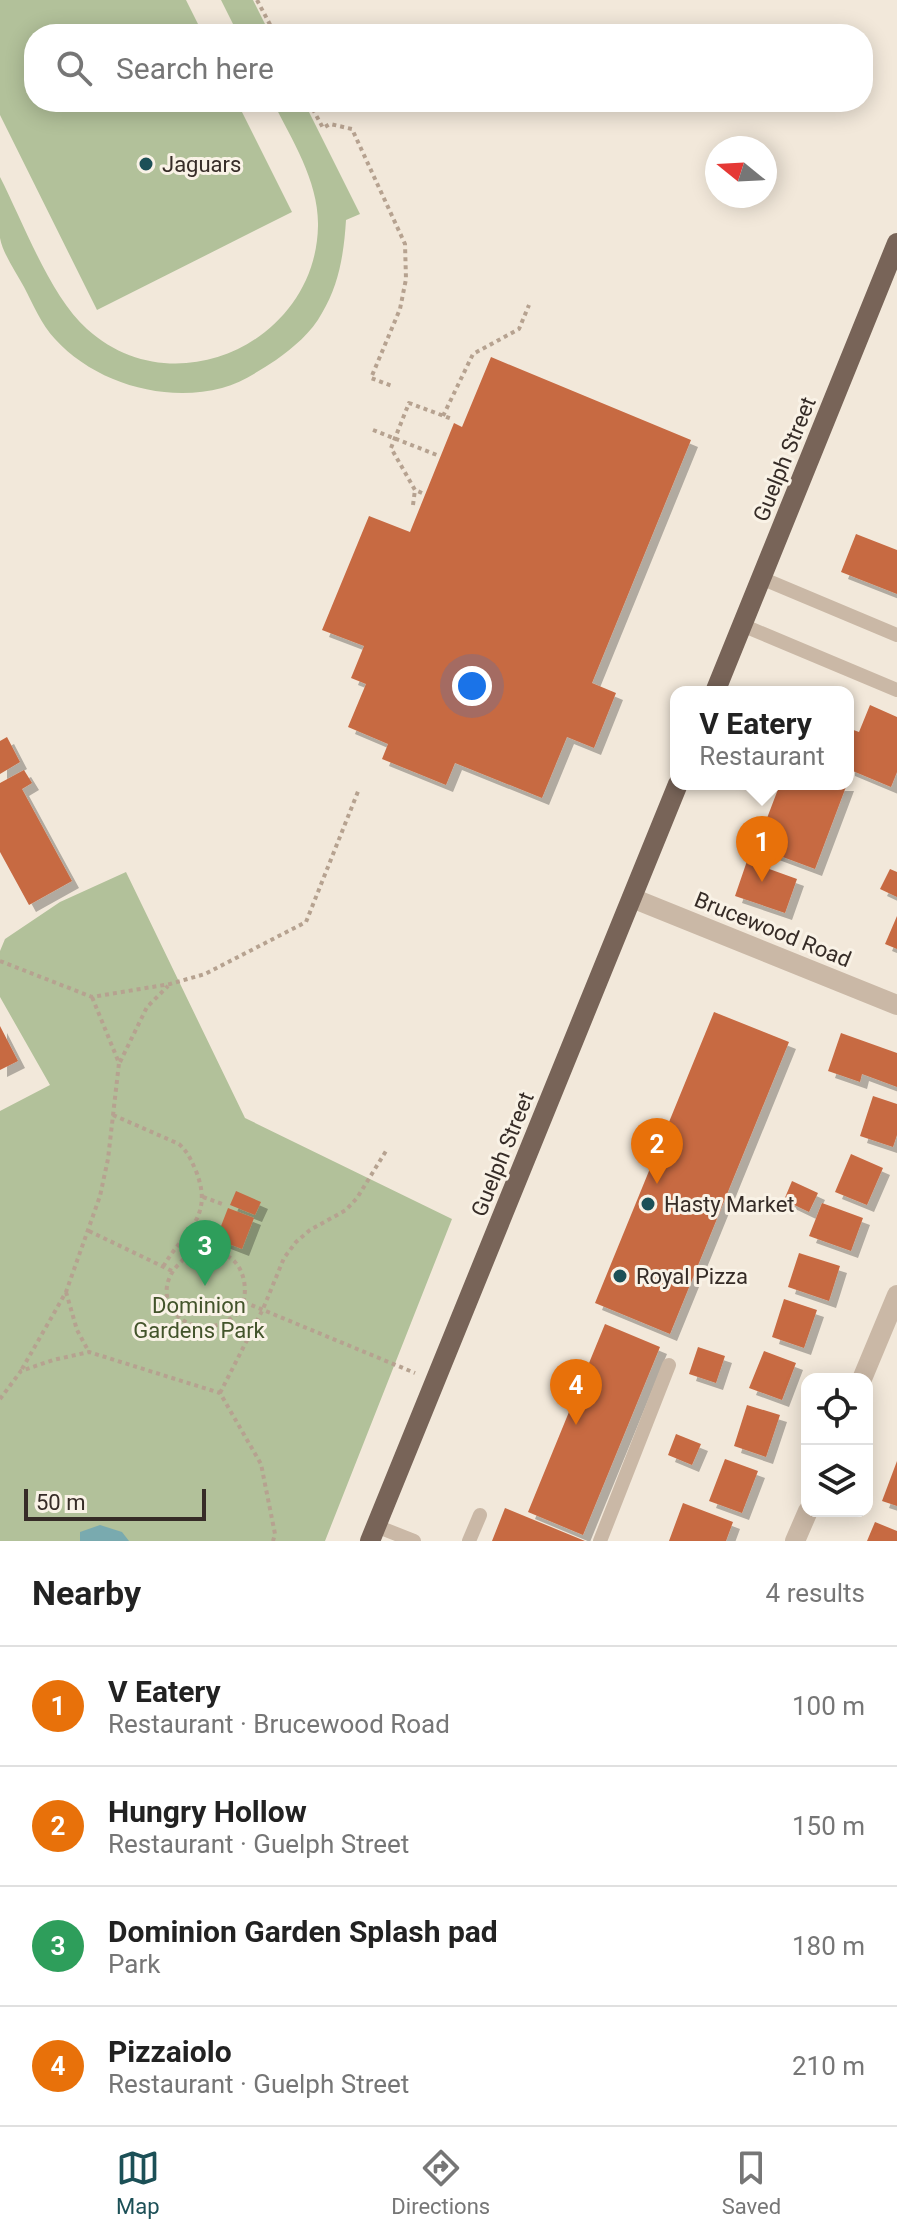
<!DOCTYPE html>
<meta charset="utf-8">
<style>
:root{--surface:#fff;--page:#f2f2f2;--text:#222;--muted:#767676;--line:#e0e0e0;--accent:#1c5057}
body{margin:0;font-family:Roboto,sans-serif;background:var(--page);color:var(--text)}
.controls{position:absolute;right:24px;bottom:24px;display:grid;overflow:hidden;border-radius:16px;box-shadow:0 4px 20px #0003}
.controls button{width:72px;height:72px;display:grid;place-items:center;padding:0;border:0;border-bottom:2px solid var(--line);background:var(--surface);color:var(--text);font:40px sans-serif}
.compass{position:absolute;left:705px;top:136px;width:72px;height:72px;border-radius:50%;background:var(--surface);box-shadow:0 4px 20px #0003;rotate:288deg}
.scale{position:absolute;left:24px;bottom:20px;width:182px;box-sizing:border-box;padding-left:8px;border:4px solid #362c27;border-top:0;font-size:22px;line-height:28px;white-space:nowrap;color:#362c27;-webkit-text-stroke:6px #f9f2e6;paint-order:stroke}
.you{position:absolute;left:472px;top:686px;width:28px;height:28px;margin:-20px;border:6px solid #fff;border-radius:50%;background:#1a73e8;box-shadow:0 0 0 12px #1a73e833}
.badge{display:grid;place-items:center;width:52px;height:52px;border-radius:50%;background:var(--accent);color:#fff;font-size:26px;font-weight:700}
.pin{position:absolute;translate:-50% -66px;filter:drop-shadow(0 2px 4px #0008)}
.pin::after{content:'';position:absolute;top:42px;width:28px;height:24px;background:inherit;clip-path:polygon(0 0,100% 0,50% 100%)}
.popup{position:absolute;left:670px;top:686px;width:184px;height:104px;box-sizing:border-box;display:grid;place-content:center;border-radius:16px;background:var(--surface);filter:drop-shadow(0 2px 6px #0005);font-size:26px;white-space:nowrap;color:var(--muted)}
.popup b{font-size:30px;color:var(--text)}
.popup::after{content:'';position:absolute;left:50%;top:100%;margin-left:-16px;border:16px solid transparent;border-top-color:var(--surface)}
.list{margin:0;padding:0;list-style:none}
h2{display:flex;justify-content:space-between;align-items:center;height:104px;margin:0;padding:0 32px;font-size:34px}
h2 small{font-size:26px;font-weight:400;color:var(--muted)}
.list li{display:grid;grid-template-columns:52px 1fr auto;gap:24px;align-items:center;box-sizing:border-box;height:120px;padding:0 32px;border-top:2px solid var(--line)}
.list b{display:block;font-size:30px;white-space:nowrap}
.list p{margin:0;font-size:26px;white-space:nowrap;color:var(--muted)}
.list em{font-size:26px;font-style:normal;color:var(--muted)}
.icon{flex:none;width:44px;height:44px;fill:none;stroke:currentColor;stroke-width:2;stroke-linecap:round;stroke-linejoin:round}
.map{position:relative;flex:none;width:897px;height:1541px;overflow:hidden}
.search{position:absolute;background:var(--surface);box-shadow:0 4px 20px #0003;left:24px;right:24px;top:24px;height:88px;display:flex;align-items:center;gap:20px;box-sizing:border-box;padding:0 28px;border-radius:32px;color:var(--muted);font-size:30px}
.sheet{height:584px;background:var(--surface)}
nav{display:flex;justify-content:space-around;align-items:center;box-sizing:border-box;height:112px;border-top:2px solid var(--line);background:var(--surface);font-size:22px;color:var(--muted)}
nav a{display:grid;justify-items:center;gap:4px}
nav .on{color:var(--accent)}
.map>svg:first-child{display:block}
.green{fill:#b2c19a}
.water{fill:#79aaaf}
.building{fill:#c76a43;filter:url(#shadow)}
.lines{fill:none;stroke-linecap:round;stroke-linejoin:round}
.path{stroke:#b6a290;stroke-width:4;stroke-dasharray:4 4;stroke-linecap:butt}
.lane{stroke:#cab8a6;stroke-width:14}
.street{stroke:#cab8a6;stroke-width:20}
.primary{stroke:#786458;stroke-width:20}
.poi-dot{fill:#1c5057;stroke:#f9f2e6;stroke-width:3}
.labels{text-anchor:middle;stroke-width:6;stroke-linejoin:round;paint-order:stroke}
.poi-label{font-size:22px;fill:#362c27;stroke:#f9f2e6;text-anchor:start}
.street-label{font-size:22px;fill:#362c27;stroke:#f9f2e6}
.park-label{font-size:22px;fill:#43542b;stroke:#f9f2e6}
</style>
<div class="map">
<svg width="897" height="1541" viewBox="0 0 897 1541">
<defs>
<filter id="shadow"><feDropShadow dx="7" dy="7" stdDeviation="0" flood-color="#0004"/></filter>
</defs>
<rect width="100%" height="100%" fill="#f2e8da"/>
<path class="green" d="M0 0H186L203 34H34V102H237L292 212 97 310 0 115Z
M221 0H253L270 34H238Z
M273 102H304L360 214 346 220C344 253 339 285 322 313 312 332 293 348 276 360 259 371 241 383 222 388 164 403 95 383 55 339 41 324 33 304 24 287 16 272 3 254 0 238 0 219 0 196 0 177 23 222 50 296 87 329 174 408 316 342 318 226 319 182 292 140 273 102Z
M126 872 245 1118 452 1219 325 1541H0V1111L50 1085 0 997V951L5 939 60 902Z"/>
<path class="water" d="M100 1525 122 1532 129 1541H80V1532Z"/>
<path class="building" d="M491 357 691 440 592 683 616 693 594 748 567 737 542 798 455 763 446 785 382 759 388 744 348 727 366 684 351 678 364 646 322 630 369 516 410 532 454 423 462 427Z
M856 534 897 550V594L841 572Z
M870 705 897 717V772L891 787 848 769V728L859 732Z
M7 737 20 762 0 774V741Z
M24 770 32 783 22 789 72 881 29 905 0 852V783Z
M780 784H847L815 869 756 847Z
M747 861 797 879 785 913 735 896Z
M890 869 897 872V897L880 889Z
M897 916V949L885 944Z
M714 1012 789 1042 670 1334 595 1303Z
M0 1026 18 1061 0 1070Z
M841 1033 897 1053V1087L862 1074 860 1082 828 1071Z
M873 1096 897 1104V1135L893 1147 860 1136Z
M851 1154 883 1168 867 1205 835 1192Z
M792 1181 818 1193 809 1212 784 1200Z
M236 1191 261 1202 255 1215 230 1205Z
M822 1203 863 1218 851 1251 809 1236Z
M228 1208 254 1218 242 1249 216 1239Z
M799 1253 840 1266 829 1301 788 1287Z
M784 1299 817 1310 804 1348 772 1337Z
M605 1324 660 1347 583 1535 528 1512Z
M698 1347 725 1356 716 1383 689 1374Z
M764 1351 796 1363 782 1400 749 1388Z
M747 1405 780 1415 766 1457 734 1446Z
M676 1434 701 1444 692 1465 668 1455Z
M725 1459 758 1471 742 1513 709 1501Z
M897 1461V1506L882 1501Z
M683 1503 733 1522 726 1541H669Z
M505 1508 585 1541H492Z
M875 1522 897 1531V1541H867Z"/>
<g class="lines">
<path class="path" d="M257 0 275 34
M309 102 323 128 330 124 352 129 405 244 406 279 400 309 371 378 392 386
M443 416 473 354 519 329 529 305
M373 430 437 455
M422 493 415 490 391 448 409 403 452 419
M413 505 415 490
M0 961 92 997 170 984 205 974 306 922 359 789
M120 1062 147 1007 168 986
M113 1115 179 1144C188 1152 191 1160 196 1171 215 1219 183 1231 163 1267
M203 1197 225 1205
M89 1231 172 1271
M213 1249C220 1253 230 1256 235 1262 248 1276 249 1306 233 1317 190 1348 142 1298 181 1262 184 1258 190 1252 195 1250 200 1248 208 1249 213 1249Z
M66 1292 77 1330 89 1352
M244 1302 415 1373
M22 1369 66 1292 100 1196 108 1159 119 1063 92 997
M220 1393 263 1309 284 1258 296 1242 310 1230 346 1210 357 1198 386 1151
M0 1399 21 1371 53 1360 89 1352 220 1393 261 1464 275 1534 273 1541"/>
<path class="lane" d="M761 578 897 635
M742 625 897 690
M376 1526 414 1541
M469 1541 480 1515
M600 1541 669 1365"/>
<path class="street" d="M632 898 897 1005
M862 1379 897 1295
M795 1541 808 1511"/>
<path class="primary" d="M715 692 897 243
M370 1541 678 784"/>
</g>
<g class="poi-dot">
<circle cx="146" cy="164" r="8"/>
<circle cx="648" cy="1204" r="8"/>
<circle cx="620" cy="1276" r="8"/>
</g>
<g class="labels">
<g class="poi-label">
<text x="162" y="172">Jaguars</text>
<text x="664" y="1212">Hasty Market</text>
<text x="636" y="1284">Royal Pizza</text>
</g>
<g class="street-label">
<text transform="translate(784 459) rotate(-68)" y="8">Guelph Street</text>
<text transform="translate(773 929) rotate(22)" y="8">Brucewood Road</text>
<text transform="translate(502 1154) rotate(-68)" y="8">Guelph Street</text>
</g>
<g class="park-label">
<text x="199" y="1313">Dominion<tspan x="199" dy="25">Gardens Park</tspan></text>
</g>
</g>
</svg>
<div class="controls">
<button><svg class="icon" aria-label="locate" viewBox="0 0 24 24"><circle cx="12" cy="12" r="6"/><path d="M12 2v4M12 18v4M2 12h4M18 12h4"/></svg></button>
<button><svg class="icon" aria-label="layers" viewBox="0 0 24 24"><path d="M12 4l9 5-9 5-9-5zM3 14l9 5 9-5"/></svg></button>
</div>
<svg class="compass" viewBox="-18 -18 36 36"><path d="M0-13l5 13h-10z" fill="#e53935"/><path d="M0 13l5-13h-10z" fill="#767676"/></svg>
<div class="scale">50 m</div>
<div class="you"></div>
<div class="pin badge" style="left:762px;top:882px;background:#e8710a">1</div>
<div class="popup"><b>V Eatery</b>Restaurant</div>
<div class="pin badge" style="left:657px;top:1184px;background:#e8710a">2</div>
<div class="pin badge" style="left:205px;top:1286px;background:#2e9e5b">3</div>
<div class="pin badge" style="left:576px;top:1425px;background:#e8710a">4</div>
<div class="search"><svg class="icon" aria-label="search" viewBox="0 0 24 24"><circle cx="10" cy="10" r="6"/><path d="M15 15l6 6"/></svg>Search here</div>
</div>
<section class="sheet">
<h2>Nearby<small>4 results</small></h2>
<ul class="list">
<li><span class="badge" style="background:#e8710a">1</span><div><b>V Eatery</b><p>Restaurant · Brucewood Road</p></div><em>100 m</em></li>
<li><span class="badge" style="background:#e8710a">2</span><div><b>Hungry Hollow</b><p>Restaurant · Guelph Street</p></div><em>150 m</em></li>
<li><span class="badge" style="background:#2e9e5b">3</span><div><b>Dominion Garden Splash pad</b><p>Park</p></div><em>180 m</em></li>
<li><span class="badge" style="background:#e8710a">4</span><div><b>Pizzaiolo</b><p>Restaurant · Guelph Street</p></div><em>210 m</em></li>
</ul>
</section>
<nav>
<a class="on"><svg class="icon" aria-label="map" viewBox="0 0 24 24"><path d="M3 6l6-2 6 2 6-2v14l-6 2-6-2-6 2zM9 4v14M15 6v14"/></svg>Map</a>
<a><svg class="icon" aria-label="directions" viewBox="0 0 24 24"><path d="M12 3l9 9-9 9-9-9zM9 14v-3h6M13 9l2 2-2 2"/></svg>Directions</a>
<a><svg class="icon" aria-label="saved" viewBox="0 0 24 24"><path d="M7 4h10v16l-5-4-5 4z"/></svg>Saved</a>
</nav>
